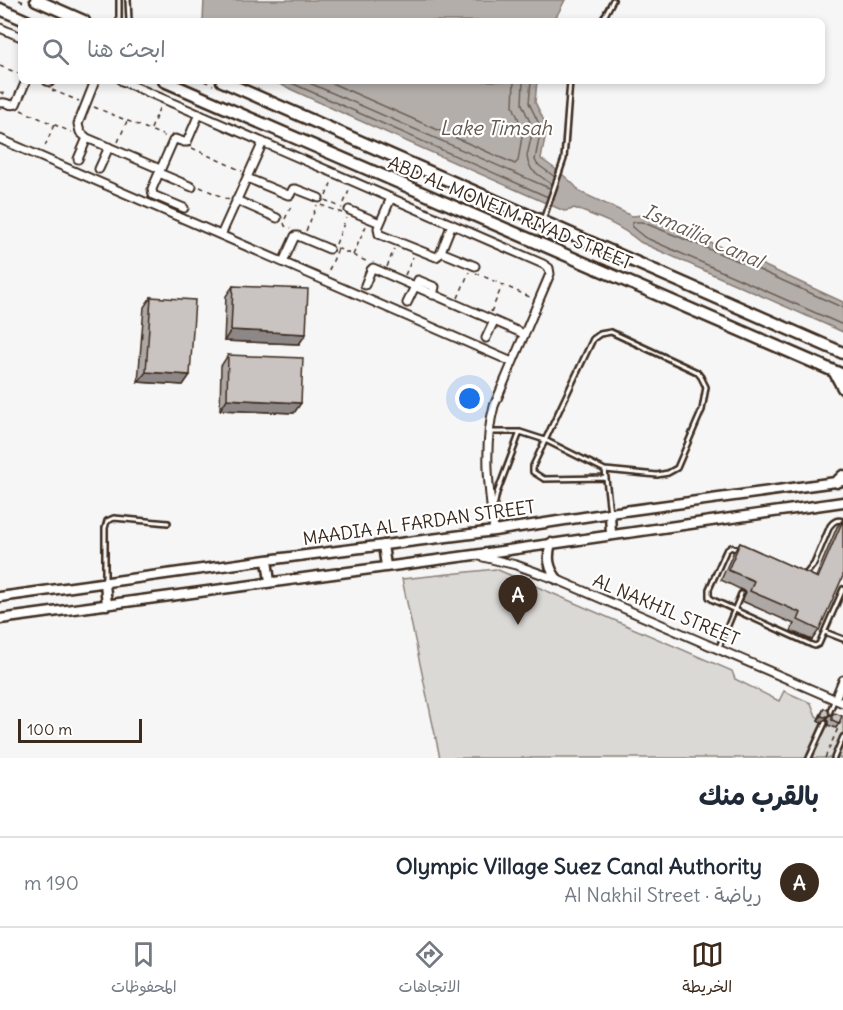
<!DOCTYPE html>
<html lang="ar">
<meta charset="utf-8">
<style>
:root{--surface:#fff;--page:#f2f2f3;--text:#1f2937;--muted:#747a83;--line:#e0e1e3;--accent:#3b2a1e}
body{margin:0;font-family:Delius,"Playpen Sans Arabic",sans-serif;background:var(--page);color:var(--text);direction:rtl}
.scale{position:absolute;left:18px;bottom:15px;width:124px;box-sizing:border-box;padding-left:6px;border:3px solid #3b2a1e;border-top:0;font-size:16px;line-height:21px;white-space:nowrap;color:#3b2a1e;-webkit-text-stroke:4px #fff;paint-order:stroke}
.you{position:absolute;left:470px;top:399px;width:21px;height:21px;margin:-15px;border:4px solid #fff;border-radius:50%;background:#1a73e8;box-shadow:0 0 0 9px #1a73e833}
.badge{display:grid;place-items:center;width:39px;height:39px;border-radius:50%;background:var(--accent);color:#fff;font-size:20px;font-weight:700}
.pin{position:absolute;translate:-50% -50px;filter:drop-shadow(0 2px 3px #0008)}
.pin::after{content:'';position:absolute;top:32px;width:21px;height:18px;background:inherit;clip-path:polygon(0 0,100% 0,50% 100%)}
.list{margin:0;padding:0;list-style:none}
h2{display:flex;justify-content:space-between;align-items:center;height:78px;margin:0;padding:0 24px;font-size:26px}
h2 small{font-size:20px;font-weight:400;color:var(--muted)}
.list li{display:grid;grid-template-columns:39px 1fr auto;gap:18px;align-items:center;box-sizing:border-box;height:90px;padding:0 24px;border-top:2px solid var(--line)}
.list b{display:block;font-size:22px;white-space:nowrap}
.list p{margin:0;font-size:20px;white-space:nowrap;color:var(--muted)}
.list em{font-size:20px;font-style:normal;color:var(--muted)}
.icon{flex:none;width:33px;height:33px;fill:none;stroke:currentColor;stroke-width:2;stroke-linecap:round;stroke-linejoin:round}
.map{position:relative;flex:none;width:843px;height:758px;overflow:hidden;direction:ltr}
.search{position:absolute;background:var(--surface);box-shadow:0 3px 9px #0003;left:18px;right:18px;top:18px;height:66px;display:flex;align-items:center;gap:15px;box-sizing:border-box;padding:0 21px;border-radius:9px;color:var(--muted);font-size:22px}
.sheet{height:168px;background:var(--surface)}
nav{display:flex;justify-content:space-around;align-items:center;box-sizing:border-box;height:84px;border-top:2px solid var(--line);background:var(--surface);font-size:16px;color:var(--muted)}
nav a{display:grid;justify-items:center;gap:3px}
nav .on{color:var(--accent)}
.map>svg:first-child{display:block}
.green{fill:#dbd9d6;stroke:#8b827a;stroke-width:1.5}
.water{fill:#b4aeaa;stroke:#847972;stroke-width:1.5}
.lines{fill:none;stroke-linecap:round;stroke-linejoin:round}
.shore{stroke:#6b5f56;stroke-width:1.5}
.service-casing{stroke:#3b2a1e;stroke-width:8}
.minor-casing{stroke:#3b2a1e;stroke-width:11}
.tertiary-casing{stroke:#3b2a1e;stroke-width:13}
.trunk-casing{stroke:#3b2a1e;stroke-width:15}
.path{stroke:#3b2a1e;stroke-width:1.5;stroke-dasharray:4.5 4.5;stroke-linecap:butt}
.service{stroke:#fff;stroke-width:3}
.minor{stroke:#fff;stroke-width:7}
.tertiary{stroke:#fff;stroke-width:8}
.trunk{stroke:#fff;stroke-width:10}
.wall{fill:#ada8a6;stroke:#3b2a1e;stroke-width:1.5}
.shaded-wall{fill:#8d8887;stroke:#3b2a1e;stroke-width:1.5}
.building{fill:#c9c3c1;stroke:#3b2a1e;stroke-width:1.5}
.labels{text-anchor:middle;stroke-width:4.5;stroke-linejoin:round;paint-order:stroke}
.street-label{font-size:18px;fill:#3b2a1e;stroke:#fff}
.water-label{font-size:20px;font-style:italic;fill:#65584f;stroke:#fff}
</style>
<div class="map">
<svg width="843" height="758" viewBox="0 0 843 758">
<rect width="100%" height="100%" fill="#f7f6f6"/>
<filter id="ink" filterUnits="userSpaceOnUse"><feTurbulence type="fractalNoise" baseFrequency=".0167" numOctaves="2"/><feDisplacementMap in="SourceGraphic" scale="12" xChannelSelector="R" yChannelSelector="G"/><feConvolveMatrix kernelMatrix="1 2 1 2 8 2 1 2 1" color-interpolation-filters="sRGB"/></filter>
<g filter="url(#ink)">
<path class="green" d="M496 569 732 671 735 679 779 701 784 691 811 703 816 716 819 718 821 713 836 720 839 715 843 717V758H440L402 579Z"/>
<path class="water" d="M204 0H565L554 21H203Z
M273 81H537L535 102 547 127 541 159C553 167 571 179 580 192L632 216 642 215 750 259 843 302V332L640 242C620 225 598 217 574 208L570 210 564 211 338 111Z"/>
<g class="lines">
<path class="shore" d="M287 81 548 197
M305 81 549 188 551 186V184L532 170 528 162 527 156 533 129 522 104 523 81
M327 81 515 164 518 161 523 130 513 106 514 81
M531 81 529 103 541 128 535 160 537 164 555 177
M843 307 839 306 748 265 642 222H634L632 224V227L644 237 843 325"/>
<defs>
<path id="service" d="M119 0V21
M128 0 129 21
M602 21 613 0
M543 220 564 159 570 81
M490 432H520L545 440 605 470 657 475 668 473 677 468 702 410 706 387 701 377 697 372 611 332 600 334 593 339 533 466V472L544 479 606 478
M605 470 610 513
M494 507 497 493 520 432
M738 550 731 547 726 551 709 589V597L713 600 812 645 815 646 819 644 843 589
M806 574 814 564 830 526C834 521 837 519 843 521
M105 581V528L107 521 114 518 168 523
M825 632 843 639
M719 647 741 594
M828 716 834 701
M809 758 825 723
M834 758 843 737"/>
<path id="minor" d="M0 28 21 37
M47 81 50 82
M95 81 78 124 80 132 87 138 160 169
M122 81 543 264 549 268 550 274 494 406C483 447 489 490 494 531
M0 103C6 101 10 107 16 104L26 81
M0 139 512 362
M78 159 87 138
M99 169 109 147
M159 173 192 187
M247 178 288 195H290L293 189H296L319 198
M391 198 378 228 379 234 381 235 436 257 440 254 452 224
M236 200 277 218
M184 208 153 195 152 189 173 141 175 139 184 142H187L199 114
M349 210 380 223
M221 235 263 142
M441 252 475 266
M283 262 295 236H298L329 249
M365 285 371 270 373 268 524 334
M407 303 418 280 435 287 433 295
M486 338 494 321
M479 556 516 565 558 580 843 703
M835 699 843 680"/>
<path id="tertiary" d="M610 513 611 535
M551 543C547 557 548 568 558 580
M383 545 386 566
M267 560 270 582
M105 583 107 605
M0 597 267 560 494 531 610 513 843 481
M0 619 474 555 843 502"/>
<path id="trunk" d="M36 0 84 21
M0 9 27 21
M164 81 843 375
M222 81 843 353
M834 371 843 388
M837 482 843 476"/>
</defs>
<use href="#service" class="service-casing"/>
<use href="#minor" class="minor-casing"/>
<use href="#tertiary" class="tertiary-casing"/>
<use href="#trunk" class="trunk-casing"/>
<path class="path" d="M19 0 26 3
M0 66 20 74
M204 81 213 85
M52 90 79 101
M0 92 6 95
M94 107 167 137
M21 110 71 132
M151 129 160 106
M118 142 127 121
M45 146 54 125
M192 148 242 171
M200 187 229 200
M326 196 332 181
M325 200 342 208
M344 203 350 188
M321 205 342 213
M285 219 292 204
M284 223 285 226 291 228
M306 231 317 205
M336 244 346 218
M337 248 368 262
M353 255 366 226
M387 267 394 249
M329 270 338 249
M476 273 532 298
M405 275 413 257
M458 298 469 272
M491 312 502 286
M825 758 841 721"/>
<use href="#service" class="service"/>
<use href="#minor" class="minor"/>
<use href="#tertiary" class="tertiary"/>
<use href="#trunk" class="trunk"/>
</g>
<path class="wall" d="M233 286 306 334 299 344 224 341 226 296Z
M151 297 190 375 183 385 138 382 144 307Z
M228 355 301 403 294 413 220 410 221 366Z
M843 519 819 630 812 640 791 631 794 624 742 601 746 592 721 580 733 553 740 543 816 577 837 527Z
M824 708 839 723 836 728 828 725V721L826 719 821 722 818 720Z"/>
<path class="shaded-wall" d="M231 330 306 334 299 344 224 341Z
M146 372 190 375 183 385 138 382Z
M227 399 301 403 294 413 220 410Z
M829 715 826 719 821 722 818 720 821 716Z"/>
<path class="building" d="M233 286 308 289 306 334 231 330Z
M151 297 195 300 190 375 146 372Z
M228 355 303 358 301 403 227 399Z
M843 520V576L819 630 798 620 801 613 750 591 754 581 728 570 740 543 818 578Z
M824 708 828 710 829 715H832L835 713 842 716 839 723 832 720V717L829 715 825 717 821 716Z"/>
</g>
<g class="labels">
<g class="street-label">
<text transform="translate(510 213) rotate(23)" y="6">ABD AL MONEIM RIYAD STREET</text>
<text transform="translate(419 523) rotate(-8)" y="6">MAADIA AL FARDAN STREET</text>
<text transform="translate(666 610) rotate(23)" y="6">AL NAKHIL STREET</text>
</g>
<g class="water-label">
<text x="496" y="135">Lake Timsah</text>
<text transform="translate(703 236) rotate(24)" y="7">Ismaïlia Canal</text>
</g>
</g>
</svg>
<div class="scale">100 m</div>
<div class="you"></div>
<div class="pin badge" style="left:518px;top:625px">A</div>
<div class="search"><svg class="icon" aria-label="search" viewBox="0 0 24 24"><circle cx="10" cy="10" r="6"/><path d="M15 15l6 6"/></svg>ابحث هنا</div>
</div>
<section class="sheet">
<h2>بالقرب منك<small></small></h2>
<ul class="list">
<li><span class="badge">A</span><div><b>Olympic Village Suez Canal Authority</b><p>رياضة · Al Nakhil Street</p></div><em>190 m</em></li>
</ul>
</section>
<nav>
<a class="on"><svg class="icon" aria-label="map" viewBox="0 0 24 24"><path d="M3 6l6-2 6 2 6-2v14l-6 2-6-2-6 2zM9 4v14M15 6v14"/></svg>الخريطة</a>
<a><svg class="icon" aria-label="directions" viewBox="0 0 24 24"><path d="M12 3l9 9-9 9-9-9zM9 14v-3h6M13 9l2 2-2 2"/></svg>الاتجاهات</a>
<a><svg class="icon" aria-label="saved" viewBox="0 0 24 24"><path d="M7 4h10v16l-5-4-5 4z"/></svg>المحفوظات</a>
</nav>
